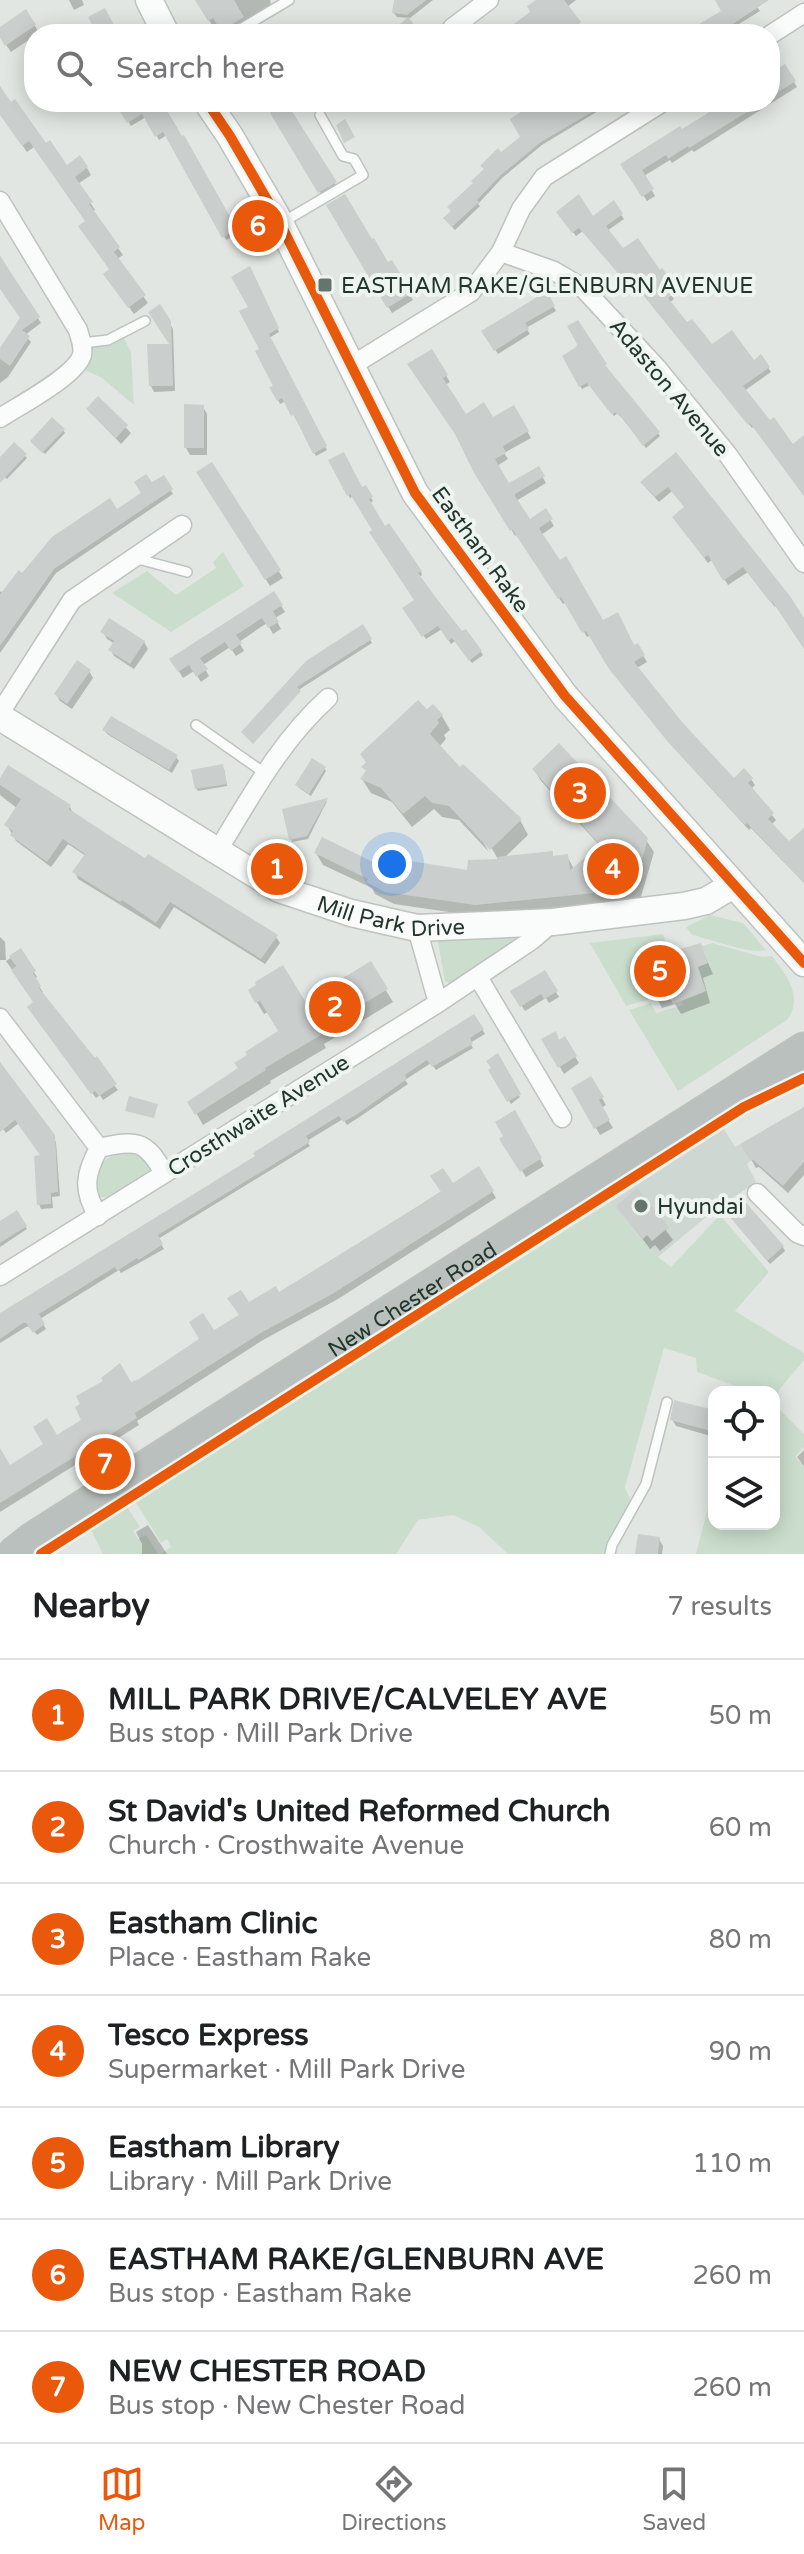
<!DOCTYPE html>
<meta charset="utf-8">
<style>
:root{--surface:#fff;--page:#f2f2f2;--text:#202124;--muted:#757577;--line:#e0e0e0;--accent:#ea580c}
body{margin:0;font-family:"Varela Round",sans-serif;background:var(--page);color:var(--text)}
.controls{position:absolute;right:24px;bottom:24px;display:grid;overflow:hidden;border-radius:16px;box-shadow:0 4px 20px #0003}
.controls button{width:72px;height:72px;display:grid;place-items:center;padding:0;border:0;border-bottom:2px solid var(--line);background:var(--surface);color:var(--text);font:40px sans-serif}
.you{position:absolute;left:392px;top:864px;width:28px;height:28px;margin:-20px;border:6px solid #fff;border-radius:50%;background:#1a73e8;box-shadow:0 0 0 12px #1a73e833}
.badge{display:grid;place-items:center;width:52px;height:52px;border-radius:50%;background:var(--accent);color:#fff;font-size:26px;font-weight:700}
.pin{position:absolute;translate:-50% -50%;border:4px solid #fff;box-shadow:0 2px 8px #0006}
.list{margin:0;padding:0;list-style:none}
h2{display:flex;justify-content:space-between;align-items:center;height:104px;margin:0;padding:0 32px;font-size:34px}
h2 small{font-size:26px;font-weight:400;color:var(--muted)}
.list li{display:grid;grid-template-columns:52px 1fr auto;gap:24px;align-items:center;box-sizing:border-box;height:112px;padding:0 32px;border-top:2px solid var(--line)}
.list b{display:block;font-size:30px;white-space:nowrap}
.list p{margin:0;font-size:26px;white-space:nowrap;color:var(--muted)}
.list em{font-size:26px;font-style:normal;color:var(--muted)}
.icon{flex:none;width:44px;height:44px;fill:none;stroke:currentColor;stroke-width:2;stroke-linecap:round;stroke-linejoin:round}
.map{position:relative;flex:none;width:804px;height:1554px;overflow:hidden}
.search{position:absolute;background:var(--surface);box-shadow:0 4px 20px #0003;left:24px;right:24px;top:24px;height:88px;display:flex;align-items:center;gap:20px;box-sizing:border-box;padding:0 28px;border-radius:32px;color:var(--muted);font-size:30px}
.sheet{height:888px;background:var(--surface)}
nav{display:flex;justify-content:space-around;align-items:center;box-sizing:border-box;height:112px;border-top:2px solid var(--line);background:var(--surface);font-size:22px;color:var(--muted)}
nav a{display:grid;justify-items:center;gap:4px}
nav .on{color:var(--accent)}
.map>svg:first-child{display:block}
.built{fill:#cfd7d2}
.green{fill:#cbdecd}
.shadow{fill:#0003}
.building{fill:#cacecc}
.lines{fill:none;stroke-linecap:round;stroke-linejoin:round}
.lane-casing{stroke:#bec3c0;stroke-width:12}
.street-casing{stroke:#bec3c0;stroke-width:21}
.secondary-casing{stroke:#bec3c0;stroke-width:29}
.highway-casing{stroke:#bcc3bf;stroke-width:37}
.lane{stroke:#fafbfb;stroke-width:9}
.street{stroke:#fafbfb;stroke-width:18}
.secondary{stroke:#fafbfb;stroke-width:26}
.highway{stroke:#bac0bd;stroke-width:34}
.cycleway-casing{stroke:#eef5f0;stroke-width:15}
.cycleway{stroke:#e8590c;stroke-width:10}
.poi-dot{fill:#65746d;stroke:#eef5f0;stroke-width:3}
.labels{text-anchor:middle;stroke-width:8;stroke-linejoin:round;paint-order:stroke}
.poi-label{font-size:22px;fill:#22362d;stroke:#eef5f0;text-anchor:start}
.street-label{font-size:22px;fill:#22362d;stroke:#eef5f0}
</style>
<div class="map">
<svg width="804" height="1554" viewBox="0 0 804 1554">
<rect width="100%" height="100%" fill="#e1e6e3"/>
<path class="built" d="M724 1129 735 1147 740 1144 750 1161 747 1164 756 1182 712 1212 658 1257 609 1203Z"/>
<path class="green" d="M124 338 131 352 134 405 102 378 85 370 91 358 93 347 106 346Z
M223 552 244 586 171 632 112 593 147 571 176 595 216 568 213 562Z
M710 915 743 923 766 950C749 955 712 939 692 935L686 927Z
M663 934 669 952 663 954 664 959 642 961 654 998 626 1006 590 943Z
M521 937 453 985 445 981 438 942 440 939Z
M712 943 762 957 772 956C787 976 804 997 787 1020L678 1091 629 1010 651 1003 656 1013 683 1005 682 1001 705 992 698 967 708 963 702 946Z
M133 1150 145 1157 152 1167C141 1182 118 1199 100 1197 87 1167 106 1154 133 1150Z
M609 1203 658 1257 671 1267 720 1215 769 1272 735 1311 804 1353V1360L779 1390 776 1406 804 1434V1447L795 1457 804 1465V1554H696L714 1485V1524H774V1392H753L697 1372 696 1358 664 1348 625 1487 631 1502 604 1554H508L479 1527 453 1515 418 1520 396 1554H161L171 1547 167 1539 161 1543 136 1502Z
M127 1507 140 1527 133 1531 138 1539 146 1535 158 1554H103L91 1530Z"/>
<path class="shadow" d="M69 0H82L84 5 74 10Z
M197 0H270L271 5 238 34H225L221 27 215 30Z
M419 0H433L410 18 397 17 394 13 396 2 422 4Z
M539 0H576L567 7 581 26 571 34H503L533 12Z
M725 0H752L760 11 723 34H675L689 26 692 30 724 11Z
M35 26 39 33 11 52 0 36V30Z
M785 67 797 87 694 152 692 150 672 163 670 160 644 176 655 196 647 201 623 164 729 102H770V76Z
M0 89 66 167 79 158 87 168 91 175 78 184 95 210 92 212 123 255 117 259 148 303 134 314 110 281 111 270 87 222 34 147 27 152 0 113Z
M129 102H153L181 139 183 138 238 234 226 240 167 135 159 140 146 117 131 126 122 111 131 105Z
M467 102V106H454L452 103Z
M541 102H613L542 145 502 178 478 204 480 206 455 230 448 222 501 155 523 137Z
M285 105 338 188 323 197 272 114Z
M613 203 624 219 607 231 623 251 659 273 662 270 673 286 668 290 674 299 669 303 686 325 712 347 754 363 761 357 771 372 744 391 793 447 804 438V496L754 426 752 428 643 293 638 296 583 231 576 236 561 217 593 218Z
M329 206 387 265 391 263 413 300 392 313Z
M0 256 41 323 25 335 31 342 8 377 0 383V352L23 318 0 283Z
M250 269 279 332 269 338 327 450 316 456 286 401 280 404 272 388 275 386 251 308Z
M546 294 556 311 526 328 530 334 498 354 484 332Z
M159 307 173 329 175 391 154 392 151 386 150 346 172 345 151 312Z
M431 352 450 382 445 385 465 416 492 420 513 407 531 438 504 453 508 459 497 466 508 486 538 469 546 483 516 501 529 522 545 511 554 526 541 535 602 622 634 647 637 645 647 662 637 668 681 723 733 781 751 779 755 785 751 789 776 820 771 825 804 859V883L751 828 749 830 674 748 591 635 587 637 566 602 563 604 517 534 515 536 460 440Z
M564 356 605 365V368L660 436 646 448 618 413 614 416 590 385 582 389Z
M98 399 131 433 121 444 88 410Z
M203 407 207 414V455H190L186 448Z
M63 430 65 433 45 454 34 444Z
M675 454 804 622V644L777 605 775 607 748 572 728 585 712 560 708 563 678 523 686 508 672 491 659 502 646 488Z
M25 456 27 458 7 479 0 473V460Z
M331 461 361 490 365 488 373 501 369 504 385 529 421 572 422 575 419 577 462 634 481 652 483 655 472 663 455 641 451 644 442 629 426 639 405 609 416 600 354 496 350 498Z
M211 464 283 578 270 586 198 473Z
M163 478 173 494 56 573 0 653V591L3 594 22 576Z
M274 594 285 612 275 618 281 629 273 634 267 623 239 642 244 651 236 656 230 647 203 665 209 676 201 682 194 671 183 678 172 660Z
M362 627 372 643 300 689 252 742 243 733Z
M103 632 144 642 148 649 134 669 114 656 111 650 115 644 107 639Z
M89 671 93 678 72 709 60 701 56 694Z
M427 712 442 716 450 730 444 735 446 739 439 747 460 770 520 820 528 835 504 858 552 853 554 858 567 856 574 869 601 847 541 781 534 770 646 840 654 852 640 900 483 917 394 904 375 894 372 888 323 865 316 853 376 865 398 846 405 858 404 862 468 872 499 861 487 840 483 842 489 852 459 820 442 817 434 809 412 827 392 802 371 793 362 779Z
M105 730 176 757 179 761 172 773 107 734Z
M224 769 227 786 198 791 196 788Z
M325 769 326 771 311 796 299 788 297 785Z
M0 782 70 807 73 813 109 838 276 937 280 943 265 964 174 907 160 929 78 879 75 872 86 856 68 844 51 867 16 841 7 825 18 809 0 795Z
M327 801 308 839 292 842 284 810Z
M0 937 5 942 6 960H0Z
M700 945 713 974 703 978 710 1003 681 1014 675 1004 662 1008 656 997 667 960Z
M21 951 37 977 34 979 43 992 41 993 118 1090 103 1100 100 1095 96 1098 32 1012 35 1003 6 961Z
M370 964 393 1002 324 1044 326 1048 270 1081 271 1083 203 1125 190 1102 240 1069 281 1032 268 1012 264 1014 250 991 304 1004Z
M544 973 559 997 549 1003 546 998 525 1011 513 992Z
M474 1016 485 1034 470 1043 473 1048 436 1070 431 1063 405 1080 408 1084 358 1118 347 1125 343 1119 307 1141 310 1146 158 1239 164 1249 121 1273 119 1270 40 1319 46 1329 37 1335 30 1326 26 1327 0 1343V1316L204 1191Z
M564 1039 579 1063 564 1074 544 1040 560 1042Z
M498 1056 520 1097 511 1104 491 1071Z
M0 1065 56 1142 60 1196 52 1197 53 1208 41 1209 39 1204 43 1157 19 1123 6 1133 0 1125Z
M591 1079 606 1105 601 1108 613 1128 600 1135 573 1089Z
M804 1109V1175L788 1193 759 1167 756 1168 743 1145Z
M514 1112 544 1166 526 1177 502 1140 506 1137Z
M478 1168 496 1198 338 1299 263 1340 137 1421 139 1425 0 1512V1473L56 1438 131 1385 241 1316 248 1305 279 1295Z
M637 1191 673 1240 660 1251 655 1245 650 1249 618 1206Z
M16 1213 27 1229 0 1247V1224Z
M729 1215 783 1247 785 1251 770 1264Z
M676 1402 714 1413V1437L676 1426 672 1419Z
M804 1450V1466L797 1457Z
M148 1525 165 1551 167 1554H142V1544L136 1532Z
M659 1539 663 1546 662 1554H637Z"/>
<path class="building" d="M195 0H234L244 17 221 31 213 18 208 21Z
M394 0H426L407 15 392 13Z
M536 0H564L581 22 564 34H500L530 12 527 6Z
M715 0H769L718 34H682L721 11Z
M105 8 112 21 117 34H97L88 17Z
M26 9 36 25 5 46 0 38V27Z
M408 17 422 34H388Z
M785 64 796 81 770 97V74Z
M0 86 11 102 15 99 46 143 50 140 67 165 80 155 88 167 75 177 93 202 89 204 120 247 114 252 146 295 128 308 103 274 109 269 78 226 85 221 29 141 22 146 0 115Z
M133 102H162L182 136 184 135 237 229 222 238 163 132 155 137 142 114 127 123 119 110Z
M286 102 337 182 318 193 270 113Z
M537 102H609L541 142 501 175 477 200 479 202 452 227 443 218 451 211 447 207 473 183 471 181 484 169 480 166 498 148 501 152 520 137 510 119Z
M726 102H763L689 148 688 146 668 159 666 155 642 170 654 189 642 197 620 164 680 126 682 129Z
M345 119 355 137 344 143 336 125Z
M345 194 372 239 374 238 388 262 392 260 412 293 387 308 326 205Z
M579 194 593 216 614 200 623 214 606 226 623 248 638 238 660 270 662 268 672 281 666 285 673 294 668 298 687 322 692 319 712 344 732 330 754 360 761 354 770 367 743 386 770 420 774 417 793 444 804 435V496L750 423 748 425 639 290 635 293 579 228 572 233 556 212Z
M0 256 40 317 22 330 30 336 10 366 0 359V348L20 318 0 289Z
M250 266 279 328 269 334 327 446 313 454 294 415 291 416 282 398 277 401 269 387 273 386 255 351 259 349 239 311 248 307 231 277Z
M547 291 555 306 525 323 529 329 494 351 481 331Z
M160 304 171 321 173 386H149L147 344H169L148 312Z
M578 320 607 364 605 365 660 432 643 446 624 420 615 412 612 415 587 383 579 387 562 356 576 347 577 344 567 326Z
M432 349 448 375 443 378 466 414 484 402 493 417 514 405 529 431 503 446 506 453 495 459 509 483 539 466 545 476 515 494V496L530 519 546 508 553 519 539 528 540 530 560 560 566 556 603 620 618 612 634 645 638 643 645 655 634 662 682 722 734 778 744 768 753 778 748 783 774 813 768 819 789 841 804 828V883L747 823 745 825 668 742 609 669 586 631 582 633 561 597 558 599 512 529 510 531 473 471 455 434 407 364Z
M98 396 128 425 116 438 86 409Z
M184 404 204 405V448H184Z
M52 417 65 429 42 453 30 441Z
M14 442 27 454 0 483V457Z
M344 452 362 487 366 485 373 497 369 499 385 526 389 523 422 571 418 573 437 599 462 631 466 629 482 651 469 661 452 638 448 641 438 626 422 637 402 608 414 600 369 532 372 530 350 494 347 496 328 460Z
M676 452 790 596 804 618V649L772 601 770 602 743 567 723 581 708 555 704 558 672 517 684 507 668 487 655 497 640 482Z
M212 462 281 570 265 580 196 472Z
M146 474 152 482 164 475 173 489 54 569 0 646V594L19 570 22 573 52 537 110 498 117 509 141 493 134 482Z
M274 591 283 605 273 611 279 622 268 628 262 618 236 635 242 643 231 651 225 642 200 658 208 669 196 677 189 665 178 672 169 659Z
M109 618 145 641 130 664 108 650 114 641 100 632Z
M363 624 372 639 297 687 301 691 253 744 241 732 306 661Z
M77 660 91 670 67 704 54 694Z
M418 700 427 709 433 704 443 715 437 720 439 723 430 734 460 767 463 764 522 819 490 850 449 806 432 803 425 796 403 814 381 788 360 779 366 771 361 767 366 762 360 754Z
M111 716 178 755 169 770 102 730Z
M559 743 648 838 634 889 475 905 385 892 366 882 368 879 314 853 322 837 375 863 384 844H392L399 845 397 859 467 870 468 860 499 859 497 857 553 851V856L568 854 570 870 600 845 532 769Z
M312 758 326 767 309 794 295 785Z
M223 764 227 784 195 789 191 770Z
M8 765 71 805 69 809 110 836 145 858 148 854 278 935 261 959 170 902 156 923 122 900 120 902 72 872 85 854 63 839 47 862 10 835 13 831 4 825 21 799 0 785V778Z
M328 798 307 836 289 840 282 809Z
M701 943 708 963 698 967 706 991 673 1004 668 993 654 998 641 960 664 959 663 954Z
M21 948 36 971 33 973 41 986 39 988 95 1058 97 1056 117 1084 99 1096 95 1091 91 1094 27 1007 33 1002 11 970 16 966 9 956Z
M371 961 388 989 318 1031 321 1035 265 1068 266 1070 195 1115 187 1102 238 1068 234 1063 247 1055 245 1052 278 1031 260 1001 255 1003 248 990 256 985 255 982 283 965 305 1001Z
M545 970 558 991 544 999 541 994 520 1007 510 991Z
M474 1014 484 1029 470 1038 473 1044 432 1067 427 1060 405 1075 407 1079 356 1115 343 1122 339 1116 306 1136 310 1142 158 1235 163 1244 139 1260 137 1258 117 1271 115 1267 39 1314 45 1324 33 1333 26 1323H23L0 1339V1313L202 1189 255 1156 253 1153Z
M556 1031 559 1040 565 1036 577 1056 558 1068 541 1039Z
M498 1053 521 1094 507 1102 488 1070 491 1068 486 1061Z
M0 1062 55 1135 58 1192 51 1193V1204L37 1205 34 1156 40 1155 15 1120 0 1132Z
M591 1076 604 1097 599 1100 610 1120 594 1129 571 1088Z
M129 1096 158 1104 154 1118 125 1111Z
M804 1107V1162L783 1186 753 1160 750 1161 740 1144Z
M515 1110 542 1158 520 1172 499 1139 503 1136 495 1122Z
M479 1166 494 1191 334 1293 259 1334 135 1413 137 1418 0 1503V1448L10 1465 43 1444 33 1427 47 1418 57 1435 81 1420 75 1407 80 1404 76 1396 103 1381 101 1378 120 1363 131 1382 139 1379 199 1339 189 1322 203 1313 214 1330 239 1315 227 1298 241 1290 249 1302 276 1286 279 1292 441 1192 430 1176 443 1168 453 1183Z
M637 1188 669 1227 652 1241 647 1235 643 1239 616 1206Z
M741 1197 784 1246 767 1261 725 1211Z
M17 1210 27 1226 0 1243V1221Z
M674 1400 714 1410 711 1431 670 1420Z
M638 1534 660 1537 658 1554H635Z"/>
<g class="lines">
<defs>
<path id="lane" d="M232 34 289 0
M283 222 363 175 354 159 343 156 320 115
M82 343 108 340 145 321
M134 558 187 572
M196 725 266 774
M610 1554 612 1545 646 1484 667 1402"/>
<path id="street" d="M452 28 489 0
M770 35 804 13
M0 201 78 330C80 338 84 347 82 355 76 376 18 406 0 418
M501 252 554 271 583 288 657 368 728 455 804 563
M351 366 471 292 501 252 521 209 544 177 663 102
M0 713 72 600 182 525
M217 852C250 798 280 741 328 698
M417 928 438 1003
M478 977 562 1118
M0 1018 99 1148
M757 1193 797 1233 804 1236
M98 1216C82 1190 85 1174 99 1148 136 1140 145 1139 164 1173
M0 1276 438 1003 532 940 553 922"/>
<g id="secondary">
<path d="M149 0 166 34"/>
<path d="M207 102 230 136 276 215 415 493 565 696 804 963"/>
<path id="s1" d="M0 717 279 889 351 913 417 928 553 922 684 906 706 901 733 885"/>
</g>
<g id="highway">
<path id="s2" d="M15 1554 34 1539 804 1050"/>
</g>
</defs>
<use href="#lane" class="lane-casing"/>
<use href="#street" class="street-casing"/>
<use href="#secondary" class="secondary-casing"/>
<use href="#highway" class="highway-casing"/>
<use href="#lane" class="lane"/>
<use href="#street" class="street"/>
<use href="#secondary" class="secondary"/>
<use href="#highway" class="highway"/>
<defs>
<path id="cycleway" d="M207 102 230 136 276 215 415 493 565 696 804 963
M41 1554 744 1107 804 1078"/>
</defs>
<use href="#cycleway" class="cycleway-casing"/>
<use href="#cycleway" class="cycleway"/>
</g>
<g class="poi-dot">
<rect x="317" y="277" width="16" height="16" rx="4"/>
<circle cx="641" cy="1206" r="8"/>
</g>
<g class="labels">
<g class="poi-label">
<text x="341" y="293">EASTHAM RAKE/GLENBURN AVENUE</text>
<text x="657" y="1214">Hyundai</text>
</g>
<g class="street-label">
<text transform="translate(670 387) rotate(50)" y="8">Adaston Avenue</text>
<text transform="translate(481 549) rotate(54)" y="8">Eastham Rake</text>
<text dy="8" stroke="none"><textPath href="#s1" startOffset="444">Mill Park Drive</textPath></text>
<text transform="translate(258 1115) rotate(-32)" y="8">Crosthwaite Avenue</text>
<text dy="8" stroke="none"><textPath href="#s2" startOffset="472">New Chester Road</textPath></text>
</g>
</g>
</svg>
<div class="controls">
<button><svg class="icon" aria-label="locate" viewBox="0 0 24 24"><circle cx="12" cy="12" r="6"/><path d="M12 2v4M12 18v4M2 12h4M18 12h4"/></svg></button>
<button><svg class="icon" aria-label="layers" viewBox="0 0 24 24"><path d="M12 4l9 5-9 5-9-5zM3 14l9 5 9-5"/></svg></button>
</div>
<div class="you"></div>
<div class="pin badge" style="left:277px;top:869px">1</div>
<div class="pin badge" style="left:335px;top:1007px">2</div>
<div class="pin badge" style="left:580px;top:793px">3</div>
<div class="pin badge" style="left:613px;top:869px">4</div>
<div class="pin badge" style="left:660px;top:971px">5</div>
<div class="pin badge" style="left:258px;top:226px">6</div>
<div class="pin badge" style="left:105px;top:1464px">7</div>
<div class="search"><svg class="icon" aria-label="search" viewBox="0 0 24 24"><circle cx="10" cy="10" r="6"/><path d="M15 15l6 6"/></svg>Search here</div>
</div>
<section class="sheet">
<h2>Nearby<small>7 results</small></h2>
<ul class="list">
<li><span class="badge">1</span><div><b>MILL PARK DRIVE/CALVELEY AVE</b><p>Bus stop · Mill Park Drive</p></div><em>50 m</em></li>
<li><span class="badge">2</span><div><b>St David's United Reformed Church</b><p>Church · Crosthwaite Avenue</p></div><em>60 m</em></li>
<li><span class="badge">3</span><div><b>Eastham Clinic</b><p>Place · Eastham Rake</p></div><em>80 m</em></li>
<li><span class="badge">4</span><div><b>Tesco Express</b><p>Supermarket · Mill Park Drive</p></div><em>90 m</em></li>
<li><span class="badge">5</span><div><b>Eastham Library</b><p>Library · Mill Park Drive</p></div><em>110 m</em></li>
<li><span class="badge">6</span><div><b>EASTHAM RAKE/GLENBURN AVE</b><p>Bus stop · Eastham Rake</p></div><em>260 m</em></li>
<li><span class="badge">7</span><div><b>NEW CHESTER ROAD</b><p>Bus stop · New Chester Road</p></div><em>260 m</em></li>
</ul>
</section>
<nav>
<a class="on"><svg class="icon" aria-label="map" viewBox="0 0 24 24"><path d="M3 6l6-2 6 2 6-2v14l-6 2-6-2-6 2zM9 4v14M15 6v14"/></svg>Map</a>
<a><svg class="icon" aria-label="directions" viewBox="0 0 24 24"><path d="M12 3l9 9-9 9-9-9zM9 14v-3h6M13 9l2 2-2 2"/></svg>Directions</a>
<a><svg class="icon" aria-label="saved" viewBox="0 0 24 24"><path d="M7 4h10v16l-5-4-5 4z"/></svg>Saved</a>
</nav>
